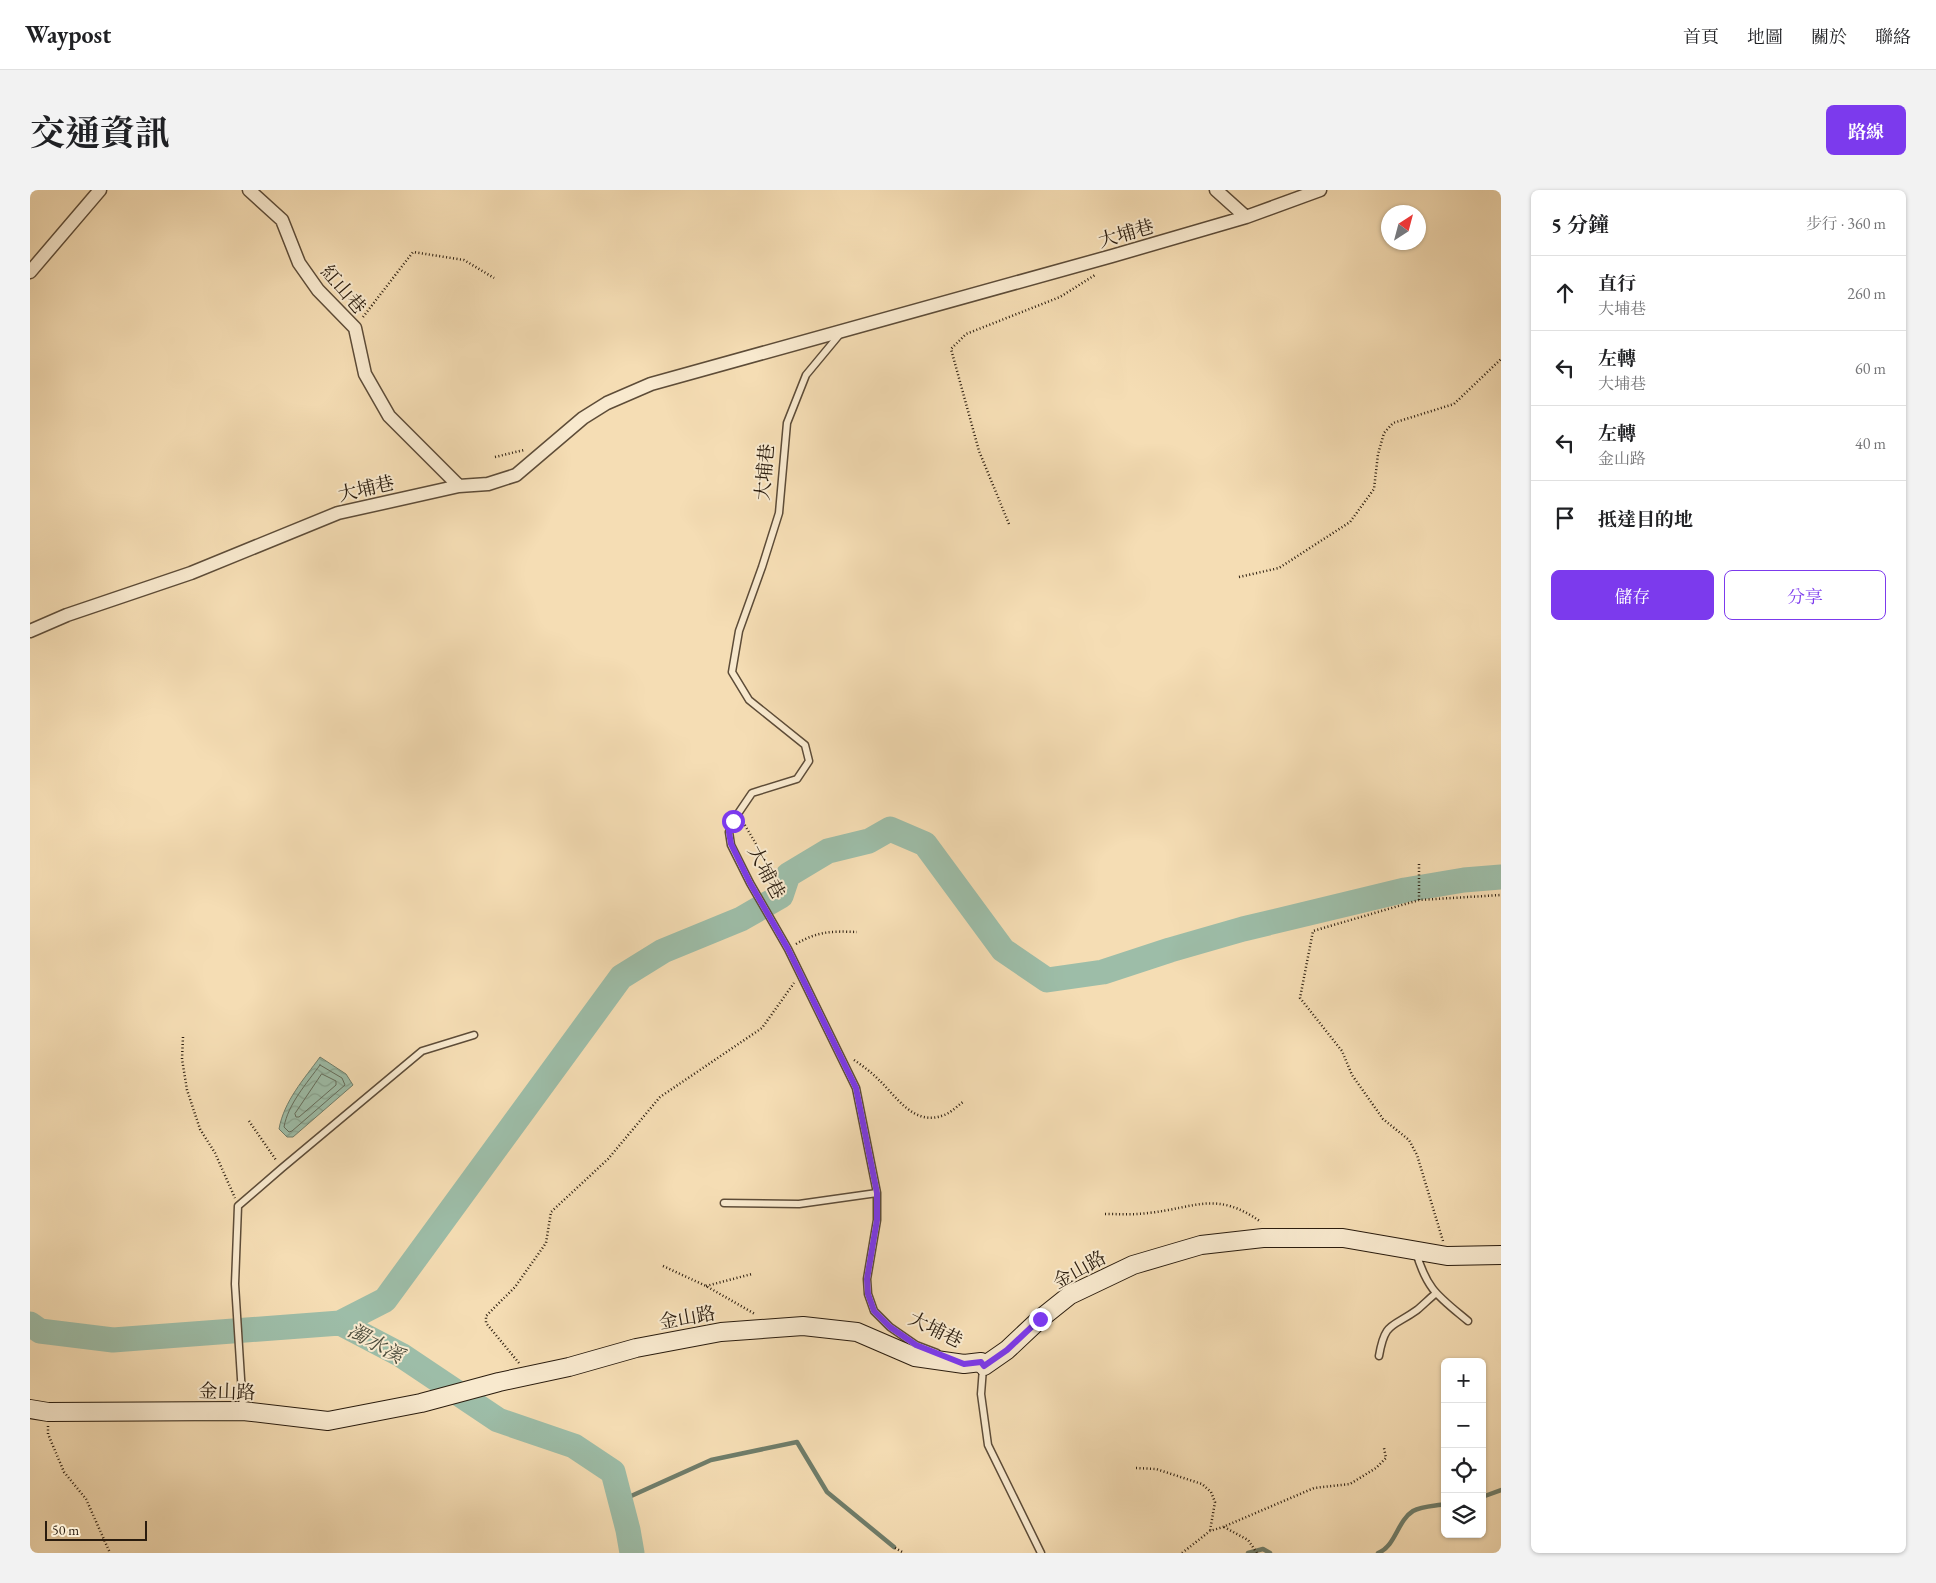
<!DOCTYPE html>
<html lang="zh-TW">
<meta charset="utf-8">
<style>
:root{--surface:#fff;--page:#f2f2f2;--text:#202124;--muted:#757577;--line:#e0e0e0;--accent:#7c3aed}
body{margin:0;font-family:"EB Garamond","Noto Serif TC",serif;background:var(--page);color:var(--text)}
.controls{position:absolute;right:15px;bottom:15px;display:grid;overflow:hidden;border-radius:8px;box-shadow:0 1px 4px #0004}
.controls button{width:45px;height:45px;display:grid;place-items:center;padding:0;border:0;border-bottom:1px solid var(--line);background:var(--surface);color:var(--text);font:25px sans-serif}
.compass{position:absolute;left:1351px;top:15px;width:45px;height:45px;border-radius:50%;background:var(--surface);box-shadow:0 1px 4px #0004;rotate:36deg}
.scale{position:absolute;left:15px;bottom:12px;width:102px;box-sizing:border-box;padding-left:5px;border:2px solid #2a1c0e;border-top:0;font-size:14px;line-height:18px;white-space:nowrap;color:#2a1c0e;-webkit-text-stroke:4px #f8e9ce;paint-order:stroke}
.stop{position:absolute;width:15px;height:15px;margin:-11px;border:4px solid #7c3aed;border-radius:50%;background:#fff}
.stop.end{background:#7c3aed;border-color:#fff;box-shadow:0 1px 5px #0008}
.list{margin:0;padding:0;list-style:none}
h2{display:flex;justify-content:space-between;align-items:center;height:65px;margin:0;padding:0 20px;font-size:21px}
h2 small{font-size:16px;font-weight:400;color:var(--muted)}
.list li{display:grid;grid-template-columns:32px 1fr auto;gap:15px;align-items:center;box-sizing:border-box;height:75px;padding:0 20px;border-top:1px solid var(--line)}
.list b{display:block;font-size:19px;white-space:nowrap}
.list p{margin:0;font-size:16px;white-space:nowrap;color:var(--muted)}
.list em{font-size:16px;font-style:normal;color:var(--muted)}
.actions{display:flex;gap:10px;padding:15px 20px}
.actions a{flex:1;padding:11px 0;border:1px solid var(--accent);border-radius:8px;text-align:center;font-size:18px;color:var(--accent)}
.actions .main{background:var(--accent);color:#fff}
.icon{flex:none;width:28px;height:28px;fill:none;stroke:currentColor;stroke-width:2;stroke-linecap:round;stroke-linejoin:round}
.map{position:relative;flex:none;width:1471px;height:1363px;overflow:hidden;border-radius:8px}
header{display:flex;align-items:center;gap:30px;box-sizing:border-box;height:70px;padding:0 25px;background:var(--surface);border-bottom:1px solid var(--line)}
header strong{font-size:24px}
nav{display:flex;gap:28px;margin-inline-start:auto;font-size:18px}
.intro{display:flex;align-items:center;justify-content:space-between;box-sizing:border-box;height:120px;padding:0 30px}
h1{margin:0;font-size:35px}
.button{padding:12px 22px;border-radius:8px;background:var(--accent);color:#fff;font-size:18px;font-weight:700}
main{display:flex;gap:30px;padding:0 30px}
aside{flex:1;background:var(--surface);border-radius:8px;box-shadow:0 1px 4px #0004}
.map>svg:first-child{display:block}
.water{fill:url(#water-waves);stroke:#6f7d6a}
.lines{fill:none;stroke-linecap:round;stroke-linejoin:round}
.shore{stroke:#646c5b;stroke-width:1}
.stream{stroke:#6f7d6a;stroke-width:4.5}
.river{stroke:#9dbda8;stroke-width:25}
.lane-casing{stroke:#5d4c38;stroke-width:9}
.street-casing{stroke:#5d4c38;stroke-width:15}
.secondary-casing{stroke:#2a1c0e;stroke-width:20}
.path{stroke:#2a1c0e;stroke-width:2.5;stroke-dasharray:1 2.5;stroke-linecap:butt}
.lane{stroke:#f8e9ce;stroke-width:6}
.street{stroke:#f8e9ce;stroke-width:12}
.secondary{stroke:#f8e9ce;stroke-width:18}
.route{stroke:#7c3aed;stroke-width:6}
.labels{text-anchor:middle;stroke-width:4;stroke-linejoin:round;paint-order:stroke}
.street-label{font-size:19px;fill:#2a1c0e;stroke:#f8e9ce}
.water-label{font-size:20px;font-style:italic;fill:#4c4c3c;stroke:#f8e9ce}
</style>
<header>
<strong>Waypost</strong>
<nav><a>首頁</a><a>地圖</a><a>關於</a><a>聯絡</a></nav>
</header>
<div class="intro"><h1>交通資訊</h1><a class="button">路線</a></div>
<main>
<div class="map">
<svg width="1471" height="1363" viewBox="0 0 1471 1363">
<defs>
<pattern id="water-waves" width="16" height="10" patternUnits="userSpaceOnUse" patternTransform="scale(1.25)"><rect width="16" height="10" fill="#9dbda8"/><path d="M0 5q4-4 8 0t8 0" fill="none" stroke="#87a28f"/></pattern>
</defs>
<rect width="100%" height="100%" fill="#f5ddb4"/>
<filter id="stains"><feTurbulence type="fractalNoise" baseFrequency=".004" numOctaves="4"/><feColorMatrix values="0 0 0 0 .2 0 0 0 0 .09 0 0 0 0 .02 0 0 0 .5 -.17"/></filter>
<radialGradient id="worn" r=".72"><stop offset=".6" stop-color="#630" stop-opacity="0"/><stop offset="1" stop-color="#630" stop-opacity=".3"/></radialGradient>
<path class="water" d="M290 867 316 884 323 895 263 947H257L249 939C254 911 274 889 290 867Z"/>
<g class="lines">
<path class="shore" d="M290 875 312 888 315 895 262 941 259 942 254 937C258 914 277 893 290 875Z
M292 884 306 891V895L269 927H266L265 924Z"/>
<path class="stream" d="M1452 1307 1471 1300
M590 1311 681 1270 767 1252 797 1302 864 1357
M1218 1363 1233 1359 1240 1363
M1348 1363C1366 1356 1367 1331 1383 1321 1392 1316 1405 1316 1415 1314"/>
<path class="river" d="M310 1133 355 1110 591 787 633 761 711 729 751 706 758 685 798 661 839 651 860 639 895 654 973 760 1017 790 1073 782 1140 760 1213 739 1375 700 1434 690 1471 687
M0 1134 10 1141 83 1150 310 1133 371 1165 468 1230 544 1256 583 1282 598 1340 602 1363"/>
<defs>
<path id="lane" d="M810 144 776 185 757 233 749 323 732 377 709 441 702 482 719 510 775 555 779 571 767 589 722 603 703 631 699 642 701 655 720 693 758 759 826 898 847 1003V1030L837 1089 838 1104 844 1121 860 1137 886 1155 907 1163
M694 1013 769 1014 847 1003
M1386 1062C1397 1100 1408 1106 1438 1131
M1349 1166C1355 1131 1362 1138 1387 1120 1393 1115 1399 1109 1405 1104
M953 1178 951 1204 958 1255 1011 1363
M213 1220 205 1094 208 1016 252 978 392 861 444 845"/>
<path id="street" d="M219 0 252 30 269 73 288 100 325 138 335 184 359 226 429 296
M1186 0 1216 27
M0 82 70 0
M0 441 37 425 161 383 308 323 429 296 458 294 486 285 553 228 577 213 621 194 1082 66 1216 27 1290 0"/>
<path id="secondary" d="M0 1219 18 1222 213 1221 298 1231 391 1213 469 1192 539 1177 606 1158 691 1142 773 1136 827 1142 885 1167 934 1174 951 1172 954 1176 977 1160 1010 1129 1040 1105 1103 1075 1171 1055 1233 1048H1313L1417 1066 1471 1065"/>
</defs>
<use href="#lane" class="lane-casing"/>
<use href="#street" class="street-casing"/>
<use href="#secondary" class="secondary-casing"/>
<path class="path" d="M333 127 383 62 434 70 464 88
M465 267 494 260
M979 334 949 261 921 159 936 144 1030 107 1065 85
M1209 387 1249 378 1320 332 1344 299 1348 264 1354 243 1363 233 1424 214 1471 169
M713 632 729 659
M1389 710V672
M766 754C788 741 802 741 827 742
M153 847 152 869 157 900 170 939 185 963 205 1008
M824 870C833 876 841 882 848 889 867 907 884 937 914 925 921 923 927 916 933 912
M219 931 246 970
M1075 1024C1090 1024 1104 1025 1118 1023 1166 1018 1186 1000 1231 1032
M1413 1051 1387 965 1379 950 1353 929 1322 885 1312 861 1270 808 1283 741 1389 710 1471 705
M633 1076 676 1096 725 1124
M676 1096 722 1084
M489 1173 456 1133V1126L485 1097 516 1053 521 1022 578 969 630 907 732 838 764 793
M18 1236V1244L34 1282 56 1309 80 1363
M1106 1278 1126 1279 1172 1294 1181 1302 1185 1312 1180 1341
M1194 1337 1218 1350 1227 1363
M865 1358 874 1363
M1152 1363 1180 1341 1193 1337 1284 1298 1320 1294 1346 1278 1356 1268 1354 1258"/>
<use href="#lane" class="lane"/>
<use href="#street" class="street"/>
<use href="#secondary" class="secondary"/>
</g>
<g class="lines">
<path class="route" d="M703 631 699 642 701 654 720 693 758 759 826 898 847 1003V1030L837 1089 838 1104 844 1121 860 1137 886 1155 934 1174 951 1172 954 1176 977 1160 1010 1129"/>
</g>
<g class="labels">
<g class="street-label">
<text transform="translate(1096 43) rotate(-16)" y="7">大埔巷</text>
<text transform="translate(314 99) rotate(49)" y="7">紅山巷</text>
<text transform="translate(734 282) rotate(-85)" y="7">大埔巷</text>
<text transform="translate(336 298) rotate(-13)" y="7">大埔巷</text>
<text transform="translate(737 682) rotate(62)" y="7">大埔巷</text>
<text transform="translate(1049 1079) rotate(-29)" y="7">金山路</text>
<text transform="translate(657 1127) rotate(-10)" y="7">金山路</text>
<text transform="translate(906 1139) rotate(26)" y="7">大埔巷</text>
<text transform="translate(197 1201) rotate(2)" y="7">金山路</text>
</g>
<g class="water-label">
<text transform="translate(346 1153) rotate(29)" y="7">濁水溪</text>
</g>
</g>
<rect width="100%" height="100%" filter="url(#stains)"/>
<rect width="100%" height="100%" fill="url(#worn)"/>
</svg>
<div class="controls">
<button>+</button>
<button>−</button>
<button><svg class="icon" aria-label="locate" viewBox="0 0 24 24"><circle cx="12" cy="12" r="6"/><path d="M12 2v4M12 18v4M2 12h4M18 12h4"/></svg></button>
<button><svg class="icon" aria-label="layers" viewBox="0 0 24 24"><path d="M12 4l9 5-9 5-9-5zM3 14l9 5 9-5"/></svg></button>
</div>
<svg class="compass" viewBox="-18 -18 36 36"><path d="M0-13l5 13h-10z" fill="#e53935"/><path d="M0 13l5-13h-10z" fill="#757577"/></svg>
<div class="scale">50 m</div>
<div class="stop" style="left:703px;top:631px"></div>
<div class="stop end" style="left:1010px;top:1129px"></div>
</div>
<aside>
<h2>5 分鐘<small>步行 · 360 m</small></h2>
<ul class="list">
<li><svg class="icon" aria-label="ahead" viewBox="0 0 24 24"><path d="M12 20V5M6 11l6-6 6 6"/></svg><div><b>直行</b><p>大埔巷</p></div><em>260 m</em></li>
<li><svg class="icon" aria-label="left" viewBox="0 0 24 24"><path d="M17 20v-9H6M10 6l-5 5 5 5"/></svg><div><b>左轉</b><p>大埔巷</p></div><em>60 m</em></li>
<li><svg class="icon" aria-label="left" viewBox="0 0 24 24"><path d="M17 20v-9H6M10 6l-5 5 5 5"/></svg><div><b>左轉</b><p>金山路</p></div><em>40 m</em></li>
<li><svg class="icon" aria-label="arrive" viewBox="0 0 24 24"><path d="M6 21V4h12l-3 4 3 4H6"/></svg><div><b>抵達目的地</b></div></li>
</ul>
<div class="actions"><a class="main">儲存</a><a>分享</a></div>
</aside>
</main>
